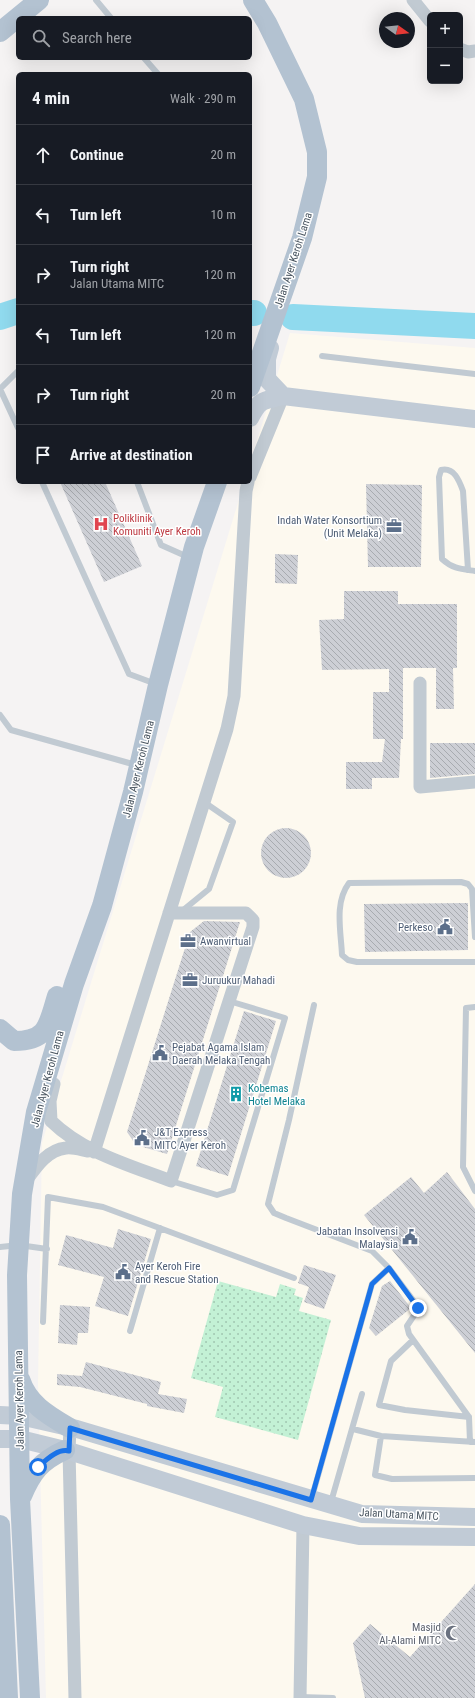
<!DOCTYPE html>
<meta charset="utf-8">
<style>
:root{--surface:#171b24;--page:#242831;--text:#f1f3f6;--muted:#9ea1a6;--line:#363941}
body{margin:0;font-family:"Roboto Condensed",sans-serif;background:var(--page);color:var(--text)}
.controls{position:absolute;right:12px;top:12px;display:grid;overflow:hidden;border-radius:6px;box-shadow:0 4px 16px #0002}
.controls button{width:36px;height:36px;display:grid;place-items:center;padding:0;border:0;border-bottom:1px solid var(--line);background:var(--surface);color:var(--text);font:20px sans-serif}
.compass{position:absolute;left:379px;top:12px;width:36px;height:36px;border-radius:50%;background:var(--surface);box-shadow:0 4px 16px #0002;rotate:105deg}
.stop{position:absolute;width:12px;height:12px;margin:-9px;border:3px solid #1a73e8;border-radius:50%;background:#fff}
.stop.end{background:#1a73e8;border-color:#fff;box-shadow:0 1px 4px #0008}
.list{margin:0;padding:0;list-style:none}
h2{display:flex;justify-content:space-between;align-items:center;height:52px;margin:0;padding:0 16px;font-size:17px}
h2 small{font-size:13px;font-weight:400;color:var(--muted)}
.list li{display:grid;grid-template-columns:26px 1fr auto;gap:12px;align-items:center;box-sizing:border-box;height:60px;padding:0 16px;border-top:1px solid var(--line)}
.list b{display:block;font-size:15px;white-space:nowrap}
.list p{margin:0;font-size:13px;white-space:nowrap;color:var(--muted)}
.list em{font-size:13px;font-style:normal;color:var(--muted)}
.icon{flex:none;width:22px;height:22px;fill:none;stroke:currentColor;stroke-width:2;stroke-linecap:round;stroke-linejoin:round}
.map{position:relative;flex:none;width:475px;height:1698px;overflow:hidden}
.search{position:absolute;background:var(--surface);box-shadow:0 4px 16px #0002;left:16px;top:16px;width:236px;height:44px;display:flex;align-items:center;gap:10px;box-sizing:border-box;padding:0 14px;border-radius:6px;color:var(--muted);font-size:15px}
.panel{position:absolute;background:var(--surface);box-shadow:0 4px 16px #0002;left:16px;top:72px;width:236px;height:412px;border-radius:6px}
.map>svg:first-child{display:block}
.commercial{fill:#fdf9ef}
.grass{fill:url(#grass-dots)}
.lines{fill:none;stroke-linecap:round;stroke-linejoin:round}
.river{stroke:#90daee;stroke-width:26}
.building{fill:url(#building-back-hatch)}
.lane{stroke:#c1cad2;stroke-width:6}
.street{stroke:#c1cad2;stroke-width:13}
.secondary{stroke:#c1cbd6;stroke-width:18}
.primary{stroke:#b3c2d1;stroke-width:20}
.route{stroke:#1a73e8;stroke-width:5}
.labels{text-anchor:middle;stroke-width:3;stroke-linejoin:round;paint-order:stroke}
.street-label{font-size:11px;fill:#4a5661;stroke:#fff}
.health-label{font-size:11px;fill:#be3a42;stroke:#fff;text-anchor:start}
.service-label{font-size:11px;fill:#4e5e75;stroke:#fff;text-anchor:start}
.culture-label{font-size:11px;fill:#0d838f;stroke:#fff;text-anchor:start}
.worship-label{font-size:11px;fill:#5b616d;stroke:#fff;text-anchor:end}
</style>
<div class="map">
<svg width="475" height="1698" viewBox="0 0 475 1698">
<defs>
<pattern id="grass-dots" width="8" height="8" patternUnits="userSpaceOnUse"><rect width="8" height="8" fill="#c3f1d5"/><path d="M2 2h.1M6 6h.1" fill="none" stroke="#a0c6b0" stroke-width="1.8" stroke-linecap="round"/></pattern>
<pattern id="building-back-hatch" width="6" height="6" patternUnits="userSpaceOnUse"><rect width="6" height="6" fill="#cdcfd5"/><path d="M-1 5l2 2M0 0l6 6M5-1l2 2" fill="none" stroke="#a8abb0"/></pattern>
</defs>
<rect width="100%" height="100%" fill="#f5f3f3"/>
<path class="commercial" d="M290 333 475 348V1698H46L38 1384 42 1143Z"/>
<path class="grass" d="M218 1281 276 1297 280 1284 296 1289 294 1295 303 1298 299 1311 331 1320 298 1440 215 1417 223 1387 191 1378Z"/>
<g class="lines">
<path class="river" d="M250 313H254
M0 317 18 311
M293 317 475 326"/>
</g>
<path class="building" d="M60 482H105L142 566 104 582Z
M366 484 422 485 421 567H368Z
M275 554 298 555 297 584 275 583Z
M344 591H398V604H457V668H453L454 709H436V668H403V739H401L399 778H372V789H346V762H382L385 739H373V692H389V669L322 670 319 620 344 619Z
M430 743H475V774L430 778Z
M261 853a25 25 0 1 1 50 0a25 25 0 1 1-50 0Z
M468 903V950L365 952 364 904Z
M204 921 240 922 167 1154 136 1145 127 1132 190 932Z
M244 1011 276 1021 228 1176 196 1166Z
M447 1172 475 1209V1353L364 1215 411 1177 424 1193Z
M118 1229 151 1239 128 1316 95 1306 104 1277 58 1265 66 1235 113 1248Z
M304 1265 336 1275 324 1309 304 1302 309 1287 298 1283Z
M390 1281 411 1308 376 1336 369 1328 382 1286Z
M60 1305 90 1307 88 1333H78L77 1345 58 1343Z
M86 1362 161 1382 158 1394 187 1399 184 1413 147 1406V1404L80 1387 57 1385V1374L82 1376Z
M475 1584V1698H365L353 1643 370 1624 410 1657Z"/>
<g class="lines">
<path class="lane" d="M96 0 111 18
M144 58 158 74
M322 356 475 374
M18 371 0 389 18 428
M42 482 129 674 156 684
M137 482 161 545 188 557
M468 570 463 491C459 480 454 467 441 470L439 477 442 559C453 569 461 569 475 571
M0 715 11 730 136 765
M182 911 209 889 233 822 204 802
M475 937 472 889 468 884 461 882 349 883C334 903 341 931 342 955L348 960 357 962H475
M314 1005 289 1120 268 1204 274 1213 286 1218 372 1251 389 1268 419 1308 407 1326 409 1334 469 1417 470 1442
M475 1007 466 1008 463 1167 475 1191
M171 1181 217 1195 233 1190 285 1018 229 1001
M0 1247 19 1245 47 1249
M43 1322 48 1197 103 1207 294 1278
M130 1331 160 1228
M412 1341 391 1361 379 1405 405 1410 469 1417
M353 1429 381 1436 475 1442
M381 1436 375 1475 392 1479 475 1478
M312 1497 372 1284 389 1268
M331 1502 362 1394
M300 1697 333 1698"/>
<path class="street" d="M413 0 430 21
M460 49 468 52 475 51
M250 477 283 396
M420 683V787L475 782
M54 1084 50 1101 51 1121C84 1153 129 1165 171 1181L253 927V920L246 913H169
M94 1152 227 729 234 696 246 491 248 482
M26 1181C36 1167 47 1150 66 1148 73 1147 82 1150 88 1151
M70 1428 69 1451 75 1698
M300 1698 303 1525"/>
<path class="secondary" d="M270 348 267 359V379L283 396
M250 418C260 399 262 401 283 396L475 419
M0 1415 20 1416 77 1429 362 1514 475 1517
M0 1439H20L69 1451 303 1525 359 1536 475 1537"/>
<path class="primary" d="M0 32 39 0
M250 387 302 238 317 177V152L304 99 267 23 253 0
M0 1029 14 1041C48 1041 48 1025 57 996
M20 1379C28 1404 48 1415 70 1428
M22 1496C32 1472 41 1461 65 1450
M0 1525 8 1698
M30 1698 20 1499 17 1275 22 1194 36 1112 74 984 102 906 133 792 158 685 194 547 217 482"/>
</g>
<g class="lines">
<path class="route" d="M38 1467C46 1460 58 1448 69 1451L70 1428 311 1500 372 1284 389 1268 418 1308"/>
</g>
<defs>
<symbol id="hospital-bare" viewBox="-9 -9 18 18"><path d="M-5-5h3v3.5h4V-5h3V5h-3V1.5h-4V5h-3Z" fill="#e0444e" stroke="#fff" stroke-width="2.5" paint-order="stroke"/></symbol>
<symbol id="office-bare" viewBox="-9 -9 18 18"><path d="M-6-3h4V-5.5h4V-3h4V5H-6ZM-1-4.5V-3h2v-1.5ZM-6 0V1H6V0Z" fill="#5c6f8a" stroke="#fff" stroke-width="2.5" paint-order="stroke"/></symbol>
<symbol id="civic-bare" viewBox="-9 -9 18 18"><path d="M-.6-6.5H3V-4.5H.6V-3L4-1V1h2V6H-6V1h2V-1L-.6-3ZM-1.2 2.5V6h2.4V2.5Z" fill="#5c6f8a" stroke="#fff" stroke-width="2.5" paint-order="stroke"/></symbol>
<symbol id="building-bare" viewBox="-9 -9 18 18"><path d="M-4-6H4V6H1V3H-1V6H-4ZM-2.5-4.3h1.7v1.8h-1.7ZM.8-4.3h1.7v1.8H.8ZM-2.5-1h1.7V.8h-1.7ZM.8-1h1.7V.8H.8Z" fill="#0f9aa8" stroke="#fff" stroke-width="2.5" paint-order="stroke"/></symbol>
<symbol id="mosque-bare" viewBox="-9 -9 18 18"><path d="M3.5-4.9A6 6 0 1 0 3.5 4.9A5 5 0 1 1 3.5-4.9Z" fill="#6b7280" stroke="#fff" stroke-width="2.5" paint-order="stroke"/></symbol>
</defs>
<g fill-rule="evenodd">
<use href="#hospital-bare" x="90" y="513" width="22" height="22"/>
<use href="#office-bare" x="383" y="515" width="22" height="22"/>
<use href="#civic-bare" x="434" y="916" width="22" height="22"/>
<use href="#office-bare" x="177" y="930" width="22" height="22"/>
<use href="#office-bare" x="179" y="969" width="22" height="22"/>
<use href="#civic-bare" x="149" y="1042" width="22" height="22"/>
<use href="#building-bare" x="225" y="1083" width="22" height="22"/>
<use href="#civic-bare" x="131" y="1127" width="22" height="22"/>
<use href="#civic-bare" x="399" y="1226" width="22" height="22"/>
<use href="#civic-bare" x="112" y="1261" width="22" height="22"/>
<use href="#mosque-bare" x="442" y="1622" width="22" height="22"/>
</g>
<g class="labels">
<g class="street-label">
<text transform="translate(293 260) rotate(-72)" y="4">Jalan Ayer Keroh Lama</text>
<text transform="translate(138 769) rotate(-76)" y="4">Jalan Ayer Keroh Lama</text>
<text transform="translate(47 1079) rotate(-75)" y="4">Jalan Ayer Keroh Lama</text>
<text transform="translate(19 1400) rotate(-91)" y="4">Jalan Ayer Keroh Lama</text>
<text transform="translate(399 1514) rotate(3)" y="4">Jalan Utama MITC</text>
</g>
<g class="health-label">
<text x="113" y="522">Poliklinik<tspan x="113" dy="13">Komuniti Ayer Keroh</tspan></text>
</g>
<g class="service-label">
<text x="382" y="524" text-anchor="end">Indah Water Konsortium<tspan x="382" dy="13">(Unit Melaka)</tspan></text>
<text x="433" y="931" text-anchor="end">Perkeso</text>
<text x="200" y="945">Awanvirtual</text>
<text x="202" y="984">Juruukur Mahadi</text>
<text x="172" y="1051">Pejabat Agama Islam<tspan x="172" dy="13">Daerah Melaka Tengah</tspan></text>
<text x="154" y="1136">J&amp;T Express<tspan x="154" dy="13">MITC Ayer Keroh</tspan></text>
<text x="398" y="1235" text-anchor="end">Jabatan Insolvensi<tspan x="398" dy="13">Malaysia</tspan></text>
<text x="135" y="1270">Ayer Keroh Fire<tspan x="135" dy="13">and Rescue Station</tspan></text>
</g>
<g class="culture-label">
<text x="248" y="1092">Kobemas<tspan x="248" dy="13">Hotel Melaka</tspan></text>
</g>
<g class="worship-label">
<text x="441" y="1631">Masjid<tspan x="441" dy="13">Al-Alami MITC</tspan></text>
</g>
</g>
</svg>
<div class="controls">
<button>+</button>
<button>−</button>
</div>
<svg class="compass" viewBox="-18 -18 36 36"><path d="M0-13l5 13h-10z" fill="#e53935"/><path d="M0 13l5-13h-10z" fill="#9ea1a6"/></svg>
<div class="stop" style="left:38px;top:1467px"></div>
<div class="stop end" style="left:418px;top:1308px"></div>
<div class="search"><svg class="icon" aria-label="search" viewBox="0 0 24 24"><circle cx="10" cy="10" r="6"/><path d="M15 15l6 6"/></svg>Search here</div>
<section class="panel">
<h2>4 min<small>Walk · 290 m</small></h2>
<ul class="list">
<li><svg class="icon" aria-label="ahead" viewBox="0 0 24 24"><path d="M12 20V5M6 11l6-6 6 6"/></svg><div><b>Continue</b></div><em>20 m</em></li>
<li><svg class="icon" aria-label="left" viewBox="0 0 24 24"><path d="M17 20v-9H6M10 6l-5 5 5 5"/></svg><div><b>Turn left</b></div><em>10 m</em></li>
<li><svg class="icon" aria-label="right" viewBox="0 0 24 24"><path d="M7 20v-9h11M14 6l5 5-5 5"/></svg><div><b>Turn right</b><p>Jalan Utama MITC</p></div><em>120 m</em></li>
<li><svg class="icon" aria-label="left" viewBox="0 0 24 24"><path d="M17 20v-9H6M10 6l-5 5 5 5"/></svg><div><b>Turn left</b></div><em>120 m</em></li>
<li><svg class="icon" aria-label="right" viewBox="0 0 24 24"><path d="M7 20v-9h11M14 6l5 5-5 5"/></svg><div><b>Turn right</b></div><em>20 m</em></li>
<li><svg class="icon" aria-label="arrive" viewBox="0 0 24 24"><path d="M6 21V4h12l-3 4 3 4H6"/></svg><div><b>Arrive at destination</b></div></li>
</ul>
</section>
</div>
